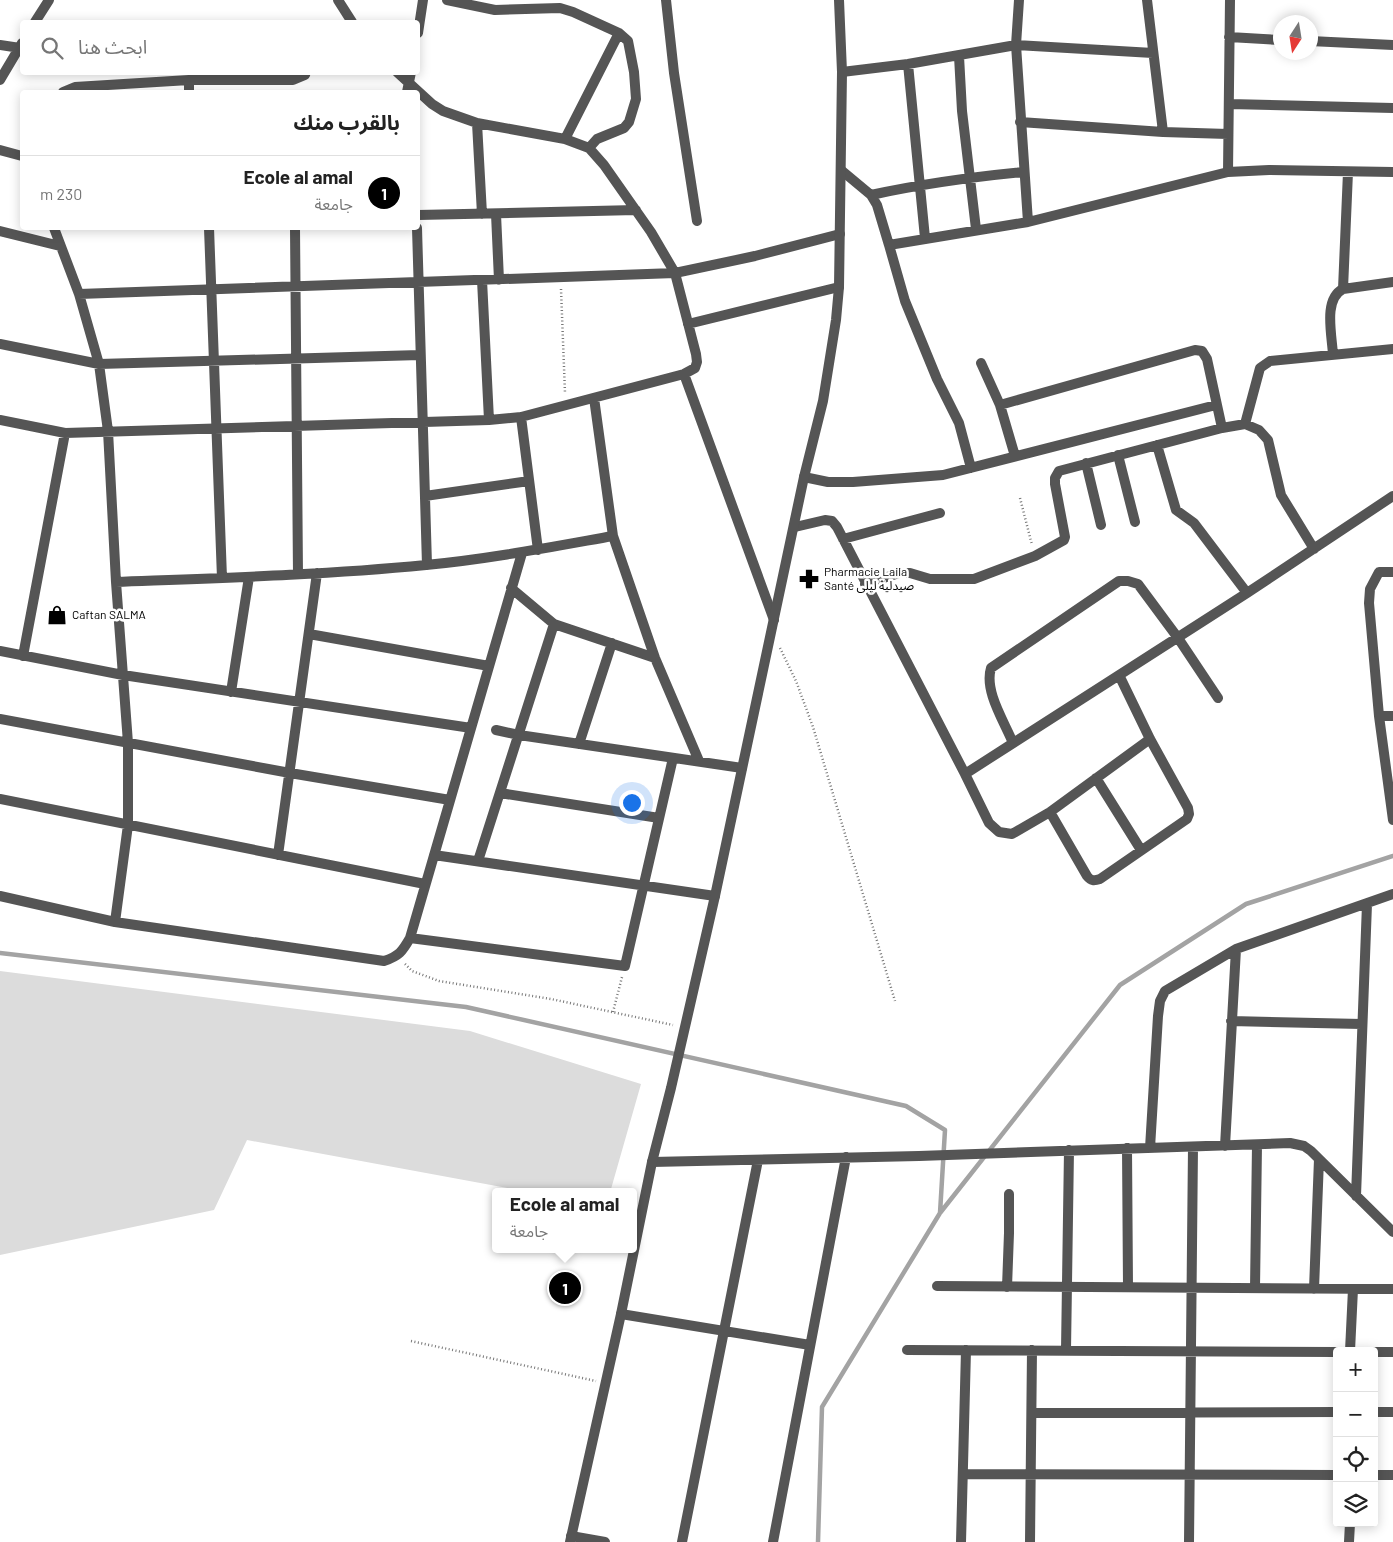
<!DOCTYPE html>
<html lang="ar">
<meta charset="utf-8">
<style>
:root{--surface:#fff;--page:#f2f2f2;--text:#222;--muted:#767676;--line:#e0e0e0;--accent:#000}
body{margin:0;font-family:Barlow,"Noto Sans Arabic",sans-serif;background:var(--page);color:var(--text);direction:rtl}
.controls{position:absolute;right:15px;bottom:15px;display:grid;overflow:hidden;border-radius:5px;box-shadow:0 2px 12px #0003}
.controls button{width:45px;height:45px;display:grid;place-items:center;padding:0;border:0;border-bottom:1px solid var(--line);background:var(--surface);color:var(--text);font:25px sans-serif}
.compass{position:absolute;left:1273px;top:15px;width:45px;height:45px;border-radius:50%;background:var(--surface);box-shadow:0 2px 12px #0003;rotate:192deg}
.you{position:absolute;left:631px;top:802px;width:18px;height:18px;margin:-12px;border:4px solid #fff;border-radius:50%;background:#1a73e8;box-shadow:0 0 0 8px #1a73e833}
.badge{display:grid;place-items:center;width:32px;height:32px;border-radius:50%;background:var(--accent);color:#fff;font-size:16px;font-weight:700}
.pin{position:absolute;translate:-50% -50%;border:2px solid #fff;box-shadow:0 1px 5px #0006}
.popup{position:absolute;left:492px;top:1188px;width:145px;height:65px;box-sizing:border-box;display:grid;place-content:center;border-radius:5px;background:var(--surface);filter:drop-shadow(0 1px 4px #0005);font-size:16px;white-space:nowrap;color:var(--muted)}
.popup b{font-size:19px;color:var(--text)}
.popup::after{content:'';position:absolute;left:50%;top:100%;margin-left:-10px;border:10px solid transparent;border-top-color:var(--surface)}
.list{margin:0;padding:0;list-style:none}
h2{display:flex;justify-content:space-between;align-items:center;height:65px;margin:0;padding:0 20px;font-size:21px}
h2 small{font-size:16px;font-weight:400;color:var(--muted)}
.list li{display:grid;grid-template-columns:32px 1fr auto;gap:15px;align-items:center;box-sizing:border-box;height:75px;padding:0 20px;border-top:1px solid var(--line)}
.list b{display:block;font-size:19px;white-space:nowrap}
.list p{margin:0;font-size:16px;white-space:nowrap;color:var(--muted)}
.list em{font-size:16px;font-style:normal;color:var(--muted)}
.icon{flex:none;width:28px;height:28px;fill:none;stroke:currentColor;stroke-width:2;stroke-linecap:round;stroke-linejoin:round}
.map{position:relative;flex:none;width:1393px;height:1542px;overflow:hidden;direction:ltr}
.search{position:absolute;background:var(--surface);box-shadow:0 2px 12px #0003;left:20px;top:20px;width:400px;height:55px;display:flex;align-items:center;gap:12px;box-sizing:border-box;padding:0 18px;border-radius:5px;color:var(--muted);font-size:19px}
.panel{position:absolute;background:var(--surface);box-shadow:0 2px 12px #0003;left:20px;top:90px;width:400px;height:140px;border-radius:5px;direction:rtl}
.map>svg:first-child{display:block}
.green{fill:#dcdcdc}
.lines{fill:none;stroke-linecap:round;stroke-linejoin:round}
.stream{stroke:#a3a3a3;stroke-width:4.5}
.path{stroke:#777;stroke-width:2.5;stroke-dasharray:1 2.5;stroke-linecap:butt}
.minor{stroke:#555;stroke-width:10}
.tertiary{stroke:#555;stroke-width:10}
.labels{text-anchor:middle;stroke-width:5;stroke-linejoin:round;paint-order:stroke}
.poi-label{font-size:12px;fill:#000;stroke:#fff;text-anchor:start}
</style>
<div class="map">
<svg width="1393" height="1542" viewBox="0 0 1393 1542">
<rect width="100%" height="100%" fill="#fff"/>
<path class="green" d="M0 971 470 1031 641 1084 611 1189 603 1192H529L247 1140 214 1210 0 1255Z"/>
<g class="lines">
<path class="stream" d="M0 953 466 1007 906 1106 945 1130 940 1213
M818 1542 822 1407 940 1213 1120 985 1246 904 1393 856"/>
<path class="path" d="M561 289 565 393
M1020 498 1032 545
M780 648 796 681 813 727 895 1001
M405 964 412 971 439 981 551 999 673 1025
M613 1012 622 977
M411 1341 596 1381"/>
<path class="minor" d="M338 0 352 22
M447 0 495 10 560 8 573 12 619 33 628 41 634 72 636 99 629 122 624 128 597 139 589 148
M666 0 674 73 697 221
M1019 0 1016 45 1028 222
M1147 0 1163 132
M35 22 49 0
M418 33 423 0
M1229 37 1280 40
M1310 41 1393 45
M0 45 20 48
M959 56 962 111 976 229
M908 64 925 238
M842 72 908 64 1016 45 1153 53
M0 80 22 43
M189 80V92
M63 92 75 87 189 80H293L305 75 306 72
M407 92 411 72
M1229 104 1393 108
M1020 122 1163 132 1228 134
M477 123 482 214
M565 139 619 33
M0 150 22 156
M841 170 871 195 877 205 889 245 1028 222 1228 172 1269 170 1393 172
M1228 172 1230 0
M871 195C922 184 972 177 1024 172
M496 214 499 280
M418 215 636 210
M54 228 79 294 99 364 108 431 116 582 128 743V825L115 922
M209 228 222 578
M295 228 298 574
M417 228 427 565
M0 231 60 246
M889 245 905 301 937 379 959 423 971 468
M482 280 489 420
M1343 289 1348 172
M79 294 675 273 755 256 840 234
M688 324 839 287
M0 344 99 364 420 355
M1333 355C1332 335 1323 299 1343 289L1393 282
M981 363 1000 405 1015 456
M684 374 774 620
M594 398 613 536 655 658 699 761
M1000 405 1195 350 1202 351 1207 359 1222 428
M521 417 538 550
M0 420 65 433 489 420 521 417 684 374 695 368 697 362 696 354 675 273 651 232 604 165 589 148 565 139 477 123 443 111 432 104 397 72
M1245 424 1260 368 1270 361 1393 349
M1157 445 1176 510 1194 523 1247 593
M1118 455 1135 522
M1086 463 1101 525
M804 477 828 482H853L943 475 1216 405
M425 496 529 481
M795 527 825 520 832 521 837 527 965 774 989 823 999 832 1012 834 1050 812 1150 739
M843 539 940 513
M1393 572H1379L1370 589 1369 603 1379 716 1393 820
M116 582C220 578 323 575 426 565 489 559 551 547 613 536
M865 584 899 573H910L930 579H974L1035 556 1064 540 1065 537 1055 484V478L1059 471 1222 428 1245 424 1259 430 1268 440 1281 495 1314 549
M511 588 554 624 655 658
M309 634 489 666
M0 651 123 675 471 728
M23 656 65 433
M231 692 249 577
M1379 716H1393
M0 719 290 773 450 800
M496 730 519 735 742 768
M1013 743C1004 721 984 691 991 668L1119 581H1128L1138 584 1178 638 1218 698
M579 744 612 643
M965 774 1247 593 1393 496
M1096 778 1141 850
M500 793 659 818
M0 799 425 884
M1050 812 1087 876C1091 881 1094 881 1100 879L1187 819 1189 814 1188 808 1150 739 1119 675
M278 855 317 573
M434 855 715 896
M478 861 554 624
M0 896 115 922 384 961C399 956 402 952 410 938L522 553
M410 938 625 966 673 758
M1231 1021 1362 1024
M1225 1146 1236 949
M1127 1148 1128 1287
M1150 1148 1158 1016 1160 1001 1165 991 1236 949 1393 894
M652 1162 919 1156 1290 1143 1304 1146 1311 1151 1393 1232
M1356 1196 1367 904
M937 1286 1393 1289
M1007 1287 1009 1233V1194
M1255 1288 1257 1145
M1314 1289 1319 1159
M621 1314 810 1345
M907 1350 1337 1352
M1066 1350 1069 1150
M1350 1351 1353 1289
M1374 1352H1393
M1374 1412H1393
M1032 1413 1337 1412
M963 1474 1337 1475
M1374 1475H1393
M571 1536 605 1542
M682 1542 758 1160
M773 1542 846 1157
M961 1542 966 1350
M1030 1542 1032 1350
M1189 1542 1193 1147
M1349 1542 1350 1523"/>
<path class="tertiary" d="M570 1542 621 1314 652 1162 671 1088 715 896 804 477 823 401 836 320 839 287 842 72 839 0"/>
</g>
<defs>
<symbol id="pharmacy-bare" viewBox="-9 -9 18 18"><path d="M-2-6h4v4h4v4h-4v4h-4v-4h-4v-4h4Z" fill="#000" stroke="#fff" stroke-width="2.5" paint-order="stroke"/></symbol>
<symbol id="shop-bare" viewBox="-9 -9 18 18"><path d="M-5-2.5h2.3a2.7 3.5 0 0 1 5.4 0H5L5.5 6h-11ZM-1.5-2.5h3a1.5 2.3 0 0 0-3 0Z" fill="#000" stroke="#fff" stroke-width="2.5" paint-order="stroke"/></symbol>
</defs>
<g fill-rule="evenodd">
<use href="#pharmacy-bare" x="795" y="565" width="28" height="28"/>
<use href="#shop-bare" x="43" y="601" width="28" height="28"/>
</g>
<g class="labels">
<g class="poi-label">
<text x="824" y="576">Pharmacie Laila<tspan x="824" dy="14">Santé صيدلية ليلى</tspan></text>
<text x="72" y="619">Caftan SALMA</text>
</g>
</g>
</svg>
<div class="controls">
<button>+</button>
<button>−</button>
<button><svg class="icon" aria-label="locate" viewBox="0 0 24 24"><circle cx="12" cy="12" r="6"/><path d="M12 2v4M12 18v4M2 12h4M18 12h4"/></svg></button>
<button><svg class="icon" aria-label="layers" viewBox="0 0 24 24"><path d="M12 4l9 5-9 5-9-5zM3 14l9 5 9-5"/></svg></button>
</div>
<svg class="compass" viewBox="-18 -18 36 36"><path d="M0-13l5 13h-10z" fill="#e53935"/><path d="M0 13l5-13h-10z" fill="#767676"/></svg>
<div class="you"></div>
<div class="pin badge" style="left:565px;top:1288px">1</div>
<div class="popup"><b>Ecole al amal</b>جامعة</div>
<div class="search"><svg class="icon" aria-label="search" viewBox="0 0 24 24"><circle cx="10" cy="10" r="6"/><path d="M15 15l6 6"/></svg>ابحث هنا</div>
<section class="panel">
<h2>بالقرب منك<small></small></h2>
<ul class="list">
<li><span class="badge">1</span><div><b>Ecole al amal</b><p>جامعة</p></div><em>230 m</em></li>
</ul>
</section>
</div>
